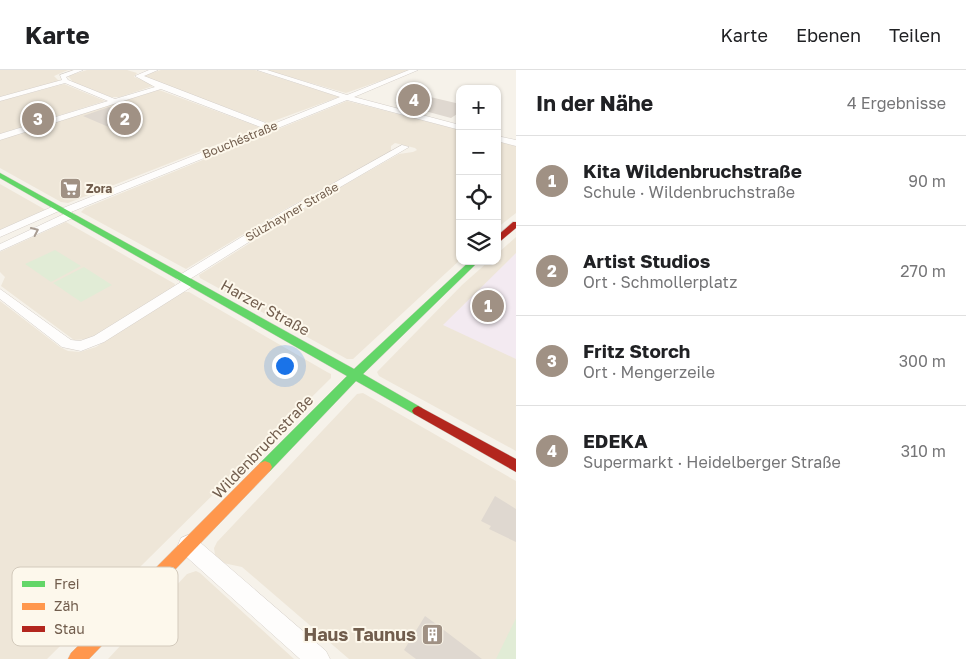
<!DOCTYPE html>
<html lang="de">
<meta charset="utf-8">
<style>
:root{--surface:#fff;--page:#f2f2f2;--text:#202124;--muted:#757577;--line:#e0e0e0;--accent:#a09184}
body{margin:0;font-family:"Golos Text",sans-serif;background:var(--page);color:var(--text)}
.controls{position:absolute;right:15px;top:15px;display:grid;overflow:hidden;border-radius:10px;box-shadow:0 1px 4px #0004}
.controls button{width:45px;height:45px;display:grid;place-items:center;padding:0;border:0;border-bottom:1px solid var(--line);background:var(--surface);color:var(--text);font:25px sans-serif}
.you{position:absolute;left:284px;top:295px;width:18px;height:18px;margin:-12px;border:4px solid #fff;border-radius:50%;background:#1a73e8;box-shadow:0 0 0 8px #1a73e833}
.badge{display:grid;place-items:center;width:32px;height:32px;border-radius:50%;background:var(--accent);color:#fff;font-size:16px;font-weight:700}
.pin{position:absolute;translate:-50% -50%;border:2px solid #fff;box-shadow:0 1px 5px #0006}
.list{margin:0;padding:0;list-style:none}
h2{display:flex;justify-content:space-between;align-items:center;height:65px;margin:0;padding:0 20px;font-size:21px}
h2 small{font-size:16px;font-weight:400;color:var(--muted)}
.list li{display:grid;grid-template-columns:32px 1fr auto;gap:15px;align-items:center;box-sizing:border-box;height:90px;padding:0 20px;border-top:1px solid var(--line)}
.list b{display:block;font-size:19px;white-space:nowrap}
.list p{margin:0;font-size:16px;white-space:nowrap;color:var(--muted)}
.list em{font-size:16px;font-style:normal;color:var(--muted)}
.icon{flex:none;width:28px;height:28px;fill:none;stroke:currentColor;stroke-width:2;stroke-linecap:round;stroke-linejoin:round}
.map{position:relative;flex:none;width:516px;height:589px;overflow:hidden}
header{display:flex;align-items:center;gap:30px;box-sizing:border-box;height:70px;padding:0 25px;background:var(--surface);border-bottom:1px solid var(--line)}
header strong{font-size:24px}
nav{display:flex;gap:28px;margin-inline-start:auto;font-size:18px}
main{display:flex}
aside{flex:1;background:var(--surface)}
.map>svg:first-child{display:block}
.residential{fill:#eee6d8}
.education{fill:#f3eaf1}
.green{fill:#e1ecd6}
.building{fill:#dfd8d0}
.lines{fill:none;stroke-linecap:round;stroke-linejoin:round}
.street-casing{stroke:#d5cfc9;stroke-width:1}
.fast-casing{stroke:#d4cec5;stroke-width:1}
.slow-casing{stroke:#d4cec5;stroke-width:1}
.jam-casing{stroke:#d4cec5;stroke-width:1}
.street{fill:#fefdfc;fill-rule:evenodd}
.fast{fill:#63d668;fill-rule:evenodd}
.slow{fill:#ff974d;fill-rule:evenodd}
.jam{fill:#b3261e;fill-rule:evenodd}
.oneway{stroke:#a99d93}
.labels{text-anchor:middle;stroke-width:4;stroke-linejoin:round;paint-order:stroke}
.far-street-label{font-size:12px;fill:#715d4d;stroke:#fdf8ec}
.far-poi-label{font-size:12px;font-weight:bold;fill:#715d4d;stroke:#fdf8ec;text-anchor:start}
.street-label{font-size:15px;fill:#715d4d;stroke:#fdf8ec}
.near-poi-label{font-size:18px;font-weight:bold;fill:#715d4d;stroke:#fdf8ec;text-anchor:end}
.key{fill:#fdf8ec;stroke:#d3cabc;stroke-width:1}
.key-label{font-size:14px;fill:#715d4d}
</style>
<header>
<strong>Karte</strong>
<nav><a>Karte</a><a>Ebenen</a><a>Teilen</a></nav>
</header>
<main>
<div class="map">
<svg width="516" height="589" viewBox="0 0 516 589">
<rect width="100%" height="100%" fill="#f6f2ea"/>
<path class="residential" d="M0 0H68L54 6 59 11 0 27Z
M87 0H127L137 3 134 7 156 15 120 27H111L73 12 68 6Z
M161 0H255L339 27 268 53 141 6Z
M265 0H411L346 23Z
M64 14 105 31 0 64V31Z
M159 20 257 56 259 58 68 133 61 132 0 98V69Z
M347 31 460 60V190L353 289H347L200 208 199 205 330 123 399 84 413 82 417 80 415 78 395 73 391 76V81L284 140 186 199 81 142 85 138Z
M497 70 516 76V143L497 158Z
M0 114 44 139 45 140 0 160Z
M66 152 175 214 174 217 89 269 74 270 1 216 5 207 0 202V182Z
M516 167V381L379 306 377 302 462 215 489 191H497V184Z
M183 222H189L327 302 331 304V308L47 589H0V231L60 277 68 281 80 282 96 277Z
M363 323 516 411V589H349L242 497 223 493 215 485 214 478 217 472 357 324Z
M196 501 200 503 294 589H108L187 504Z"/>
<path class="education" d="M516 183V289L443 255Z"/>
<path class="green" d="M55 180 81 196 51 212 25 194Z
M84 197 112 215 81 232 53 213Z
M516 548V589H496Z"/>
<path class="building" d="M413 23 460 34V42L451 48 395 33Z
M109 37 137 50 111 58 83 46Z
M495 426 516 439V472L489 459 491 456 481 451Z
M425 546 432 551 482 589H416L404 580Z"/>
<g class="lines">
<defs>
<path id="street" d="M74 0H83L66 7 68 10 115 29 155 17 135 6 149 0H158L144 6 271 55 340 27 257 0H267L347 25 409 0H418L354 27 460 55V60L347 30 71 142 76 145 75 147 0 181V174L64 144 59 141 0 167V160L54 136 63 138 263 58 161 19 0 70V64L108 31 65 13 0 31V27L62 10 60 5Z
M497 66 516 70V76L497 71Z
M402 75 409 77 292 145 190 209 195 213 193 216 104 272 81 281 62 277 0 229V219L71 270 80 271 94 266 181 212 176 209 178 206 284 141Z
M188 465 195 468 326 581 330 589H300L181 482 178 475 181 468Z"/>
<path id="fast" d="M0 103 354 299 470 191H479L363 304 422 338 424 341 422 344H414L356 311 270 401 265 403 260 401 258 397 260 393 347 306 0 108Z"/>
<path id="slow" d="M265 391 270 393 272 397 270 401 89 589H68L71 583 260 393Z"/>
<path id="jam" d="M513 152H516V158L497 174V166Z
M418 336 516 389V402L414 344 412 341 414 338Z"/>
</defs>
<use href="#street" class="street-casing"/>
<use href="#fast" class="fast-casing"/>
<use href="#slow" class="slow-casing"/>
<use href="#jam" class="jam-casing"/>
<use href="#street" class="street"/>
<use href="#fast" class="fast"/>
<use href="#slow" class="slow"/>
<use href="#jam" class="jam"/>
</g>
<defs><path id="oneway-chevron" d="M-2-3.5L2.5 0L-2 3.5" fill="none" stroke-width="1.6" stroke-linecap="round" stroke-linejoin="round" transform="scale(1.25)"/></defs>
<use class="oneway" href="#oneway-chevron" transform="translate(35 161) rotate(-25)"/>
<defs>
<symbol id="supermarket-square" viewBox="-11 -11 22 22"><rect x="-9" y="-9" width="18" height="18" rx="4" fill="#a09184" stroke="#fdf8ec"/><path d="M-6-5.5h2.5l.6 2H6L4.5 2H-2.5L-4.4-4H-6ZM-1.5 3.2a1.3 1.3 0 1 0 .1 0ZM3 3.2a1.3 1.3 0 1 0 .1 0Z" fill="#fff"/></symbol>
<symbol id="building-square" viewBox="-11 -11 22 22"><rect x="-9" y="-9" width="18" height="18" rx="4" fill="#a09184" stroke="#fdf8ec"/><path d="M-4-6H4V6H1V3H-1V6H-4ZM-2.5-4.3h1.7v1.8h-1.7ZM.8-4.3h1.7v1.8H.8ZM-2.5-1h1.7V.8h-1.7ZM.8-1h1.7V.8H.8Z" fill="#fff"/></symbol>
</defs>
<g fill-rule="evenodd">
<use href="#supermarket-square" x="58" y="106" width="25" height="25"/>
<use href="#building-square" x="420" y="552" width="25" height="25"/>
</g>
<g class="labels">
<g class="far-street-label">
<text transform="translate(240 70) rotate(-22)" y="4">Bouchéstraße</text>
<text transform="translate(292 142) rotate(-30)" y="4">Sülzhayner Straße</text>
</g>
<g class="far-poi-label">
<text x="86" y="123">Zora</text>
</g>
<g class="street-label">
<text transform="translate(265 238) rotate(29)" y="5">Harzer Straße</text>
<text transform="translate(263 377) rotate(-46)" y="5">Wildenbruchstraße</text>
</g>
<g class="near-poi-label">
<text x="416" y="571">Haus Taunus</text>
</g>
</g>
<rect x="12" y="497" width="166" height="79" rx="8" class="key"/>
<rect x="22" y="511" width="23" height="6" fill="#63d668"/>
<rect x="22" y="533" width="23" height="7" fill="#ff974d"/>
<rect x="22" y="556" width="23" height="6" fill="#b3261e"/>
<g class="key-label">
<text x="54" y="519">Frei</text>
<text x="54" y="541">Zäh</text>
<text x="54" y="564">Stau</text>
</g>
</svg>
<div class="controls">
<button>+</button>
<button>−</button>
<button><svg class="icon" aria-label="locate" viewBox="0 0 24 24"><circle cx="12" cy="12" r="6"/><path d="M12 2v4M12 18v4M2 12h4M18 12h4"/></svg></button>
<button><svg class="icon" aria-label="layers" viewBox="0 0 24 24"><path d="M12 4l9 5-9 5-9-5zM3 14l9 5 9-5"/></svg></button>
</div>
<div class="you"></div>
<div class="pin badge" style="left:488px;top:236px">1</div>
<div class="pin badge" style="left:125px;top:49px">2</div>
<div class="pin badge" style="left:38px;top:49px">3</div>
<div class="pin badge" style="left:414px;top:30px">4</div>
</div>
<aside>
<h2>In der Nähe<small>4 Ergebnisse</small></h2>
<ul class="list">
<li><span class="badge">1</span><div><b>Kita Wildenbruchstraße</b><p>Schule · Wildenbruchstraße</p></div><em>90 m</em></li>
<li><span class="badge">2</span><div><b>Artist Studios</b><p>Ort · Schmollerplatz</p></div><em>270 m</em></li>
<li><span class="badge">3</span><div><b>Fritz Storch</b><p>Ort · Mengerzeile</p></div><em>300 m</em></li>
<li><span class="badge">4</span><div><b>EDEKA</b><p>Supermarkt · Heidelberger Straße</p></div><em>310 m</em></li>
</ul>
</aside>
</main>
